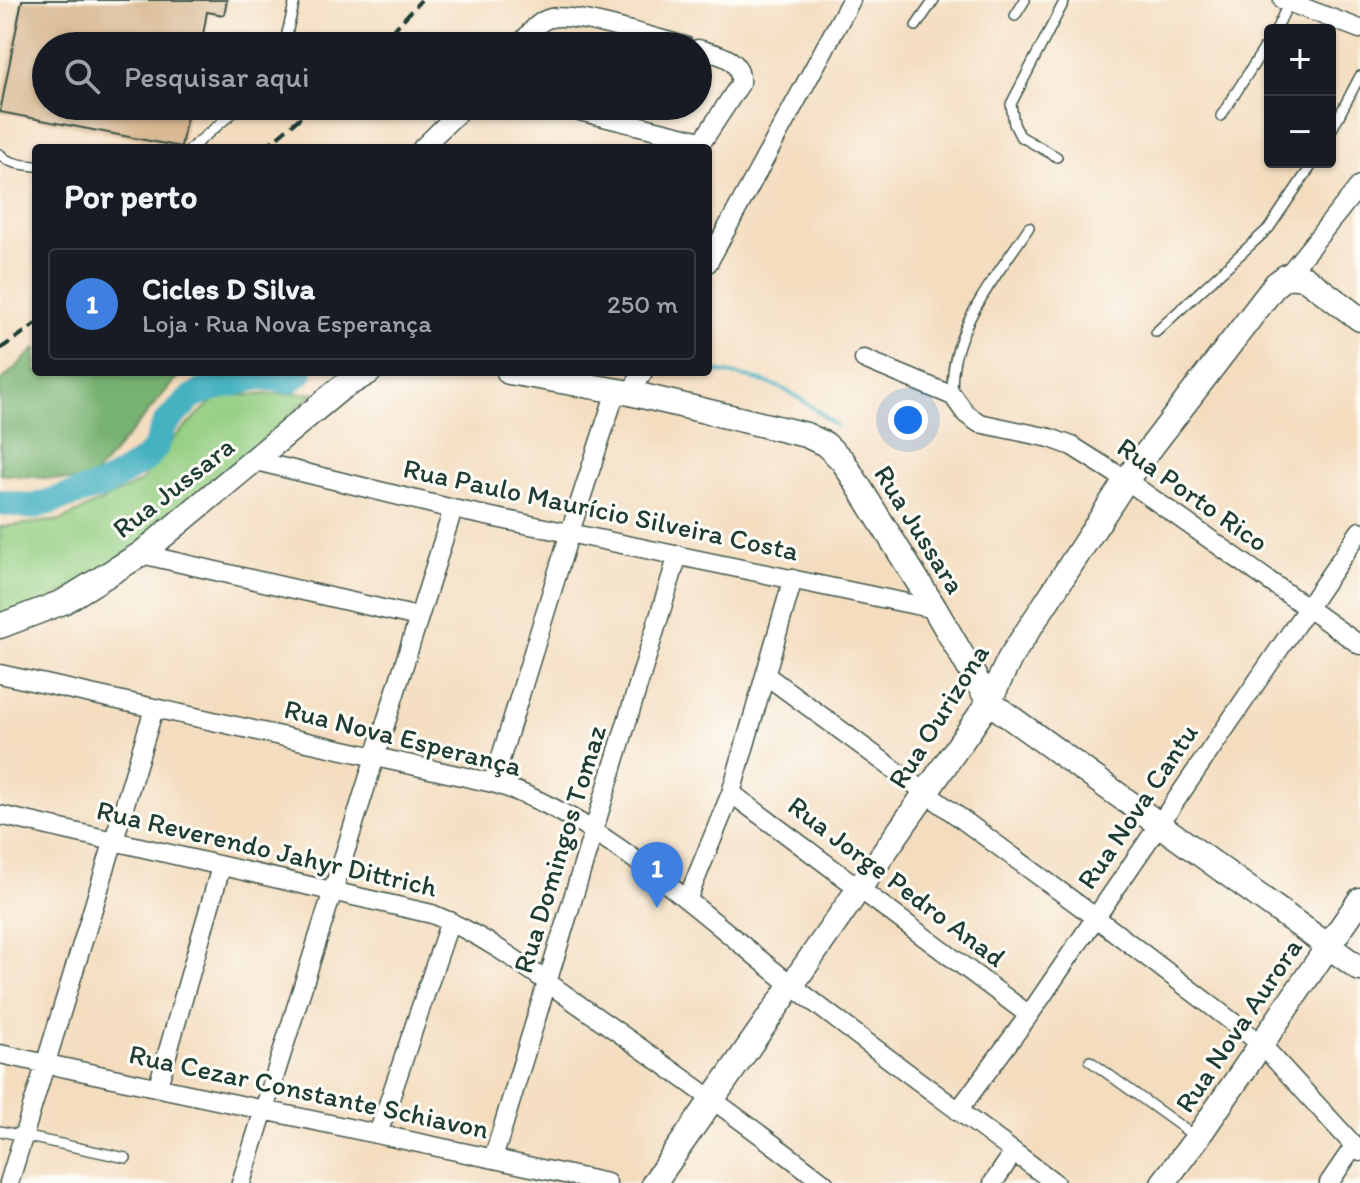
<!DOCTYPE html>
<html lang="pt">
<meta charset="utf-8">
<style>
:root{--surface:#171b24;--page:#242831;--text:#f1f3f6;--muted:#9ea1a6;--line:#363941;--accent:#b45309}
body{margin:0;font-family:Itim,sans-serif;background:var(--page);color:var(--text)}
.controls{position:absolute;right:24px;top:24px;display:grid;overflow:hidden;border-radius:8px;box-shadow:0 2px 6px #0004}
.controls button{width:72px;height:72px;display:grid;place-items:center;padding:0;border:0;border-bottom:2px solid var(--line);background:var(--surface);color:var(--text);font:40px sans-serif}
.you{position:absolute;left:908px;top:420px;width:28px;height:28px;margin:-20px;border:6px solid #fff;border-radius:50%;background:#1a73e8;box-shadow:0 0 0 12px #1a73e833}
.badge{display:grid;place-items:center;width:52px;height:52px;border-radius:50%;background:var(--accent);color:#fff;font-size:26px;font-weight:700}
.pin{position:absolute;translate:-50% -66px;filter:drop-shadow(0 2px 4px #0008)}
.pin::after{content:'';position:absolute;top:42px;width:28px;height:24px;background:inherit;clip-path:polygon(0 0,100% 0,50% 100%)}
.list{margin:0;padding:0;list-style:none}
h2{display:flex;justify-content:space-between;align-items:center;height:104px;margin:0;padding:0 32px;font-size:34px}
h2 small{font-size:26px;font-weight:400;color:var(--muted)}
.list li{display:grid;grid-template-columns:52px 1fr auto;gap:24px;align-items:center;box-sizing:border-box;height:112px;margin:0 16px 16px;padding:0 16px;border:2px solid var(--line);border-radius:8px}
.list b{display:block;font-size:30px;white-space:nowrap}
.list p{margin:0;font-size:26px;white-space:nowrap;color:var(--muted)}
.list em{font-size:26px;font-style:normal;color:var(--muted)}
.icon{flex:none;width:44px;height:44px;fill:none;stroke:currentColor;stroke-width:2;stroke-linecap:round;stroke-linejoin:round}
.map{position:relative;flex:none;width:1360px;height:1183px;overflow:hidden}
.search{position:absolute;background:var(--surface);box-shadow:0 2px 6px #0004;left:32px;top:32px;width:680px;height:88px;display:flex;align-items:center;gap:20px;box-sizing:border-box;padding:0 28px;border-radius:44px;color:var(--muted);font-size:30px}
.panel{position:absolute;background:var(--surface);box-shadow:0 2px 6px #0004;left:32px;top:144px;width:680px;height:232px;border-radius:8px}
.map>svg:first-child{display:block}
.green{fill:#95cf83;stroke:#5a865c;stroke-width:2}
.forest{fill:#78b271;stroke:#4c7852;stroke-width:2}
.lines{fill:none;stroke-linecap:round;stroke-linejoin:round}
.stream{stroke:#44b1c1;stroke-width:4}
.river{stroke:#44b1c1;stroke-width:26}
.building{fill:#d6b48b}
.lane-casing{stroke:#3f5549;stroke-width:12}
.street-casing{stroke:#3f5549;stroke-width:21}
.secondary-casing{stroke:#3f5549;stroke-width:27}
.lane{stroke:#fff;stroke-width:9}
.street{stroke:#fff;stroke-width:18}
.secondary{stroke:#fff;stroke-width:24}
.rail{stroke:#1f3d34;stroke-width:4;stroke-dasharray:12 6;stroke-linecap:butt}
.labels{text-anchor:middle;stroke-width:6;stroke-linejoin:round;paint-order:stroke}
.street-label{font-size:28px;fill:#1f3d34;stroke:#fdfcf7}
</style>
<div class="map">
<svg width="1360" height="1183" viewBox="0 0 1360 1183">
<rect width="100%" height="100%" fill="#fdfcf7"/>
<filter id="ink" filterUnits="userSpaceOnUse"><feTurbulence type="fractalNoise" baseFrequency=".0125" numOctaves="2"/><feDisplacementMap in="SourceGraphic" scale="16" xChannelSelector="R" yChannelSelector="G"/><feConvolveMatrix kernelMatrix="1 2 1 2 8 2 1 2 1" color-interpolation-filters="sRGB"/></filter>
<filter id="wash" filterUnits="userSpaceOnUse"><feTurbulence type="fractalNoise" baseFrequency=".006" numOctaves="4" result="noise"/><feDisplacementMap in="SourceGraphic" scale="32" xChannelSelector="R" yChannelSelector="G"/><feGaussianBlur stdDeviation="1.8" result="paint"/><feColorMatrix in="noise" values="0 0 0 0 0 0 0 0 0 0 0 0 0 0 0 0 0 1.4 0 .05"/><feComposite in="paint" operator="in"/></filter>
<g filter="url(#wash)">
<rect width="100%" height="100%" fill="#f4ddbf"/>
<path class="green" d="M314 393C231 468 149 551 47 601 33 608 15 611 0 616V527L62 520 141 482 174 438 218 396Z"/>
<path class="forest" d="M36 348V372H182L89 482 0 474V382Z"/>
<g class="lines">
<path class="stream" d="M708 370C768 379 789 386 836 426"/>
<path class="river" d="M0 502 32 507 105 485 146 459 155 448 165 424 192 397 204 391 261 377 289 381 301 372"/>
</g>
<g id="blocks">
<path class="building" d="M22 0H227L224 15 207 12 201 46H46V106H189L181 147 0 112Z"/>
</g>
</g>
<g filter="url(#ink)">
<use href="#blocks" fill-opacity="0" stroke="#3f5549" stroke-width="2"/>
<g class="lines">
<defs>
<path id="lane" d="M1015 16 1025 0
M916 26 934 0
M1276 30 1289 2
M284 46 295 0
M1221 116 1270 39
M1330 133 1360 76
M191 148 241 106
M0 154C8 164 24 165 36 166
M1057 157 1020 136 1014 124 1011 104 1065 0
M1156 332 1269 228 1314 162
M953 396C946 333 996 278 1029 227
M1090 1061 1197 1138
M0 1131 126 1158"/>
<path id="street" d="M1283 0 1360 29
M519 46C528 35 537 21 551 18 575 12 657 39 685 46
M559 106 701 141
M422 148 465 106
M698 148 740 84C742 57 719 55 698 49
M708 263 851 0
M1287 276 1360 185
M864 359 953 396 966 414 979 423 1050 438 1072 446 1126 480 1360 645
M630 393 643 372
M256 461 453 509 935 609
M141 554 418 617
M0 674 493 783C602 816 704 917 793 986 879 1053 968 1117 1055 1183
M767 676 1095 917 1260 1043 1360 1152
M493 783 570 532 616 391
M731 793 1029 1015
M0 815 432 914C487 936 534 973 582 1007 664 1064 745 1122 824 1183
M687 900 731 793 793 579
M0 1054 607 1183
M158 1086 221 867
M958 1111 1029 1015 1360 531
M378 1134 450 921
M493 1159 678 555
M9 1183 154 709
M241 1183 453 509
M993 1183 1014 1152
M1329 1183 1354 1146"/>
<path id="secondary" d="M509 372 630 393 806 435 825 444 843 461 935 609 989 702 1360 969
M0 626 63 602 141 554 341 388 369 372
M654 1183 989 702 1010 658 1126 480 1276 284 1287 276 1305 278 1360 319
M1163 1183 1197 1138 1360 900"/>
</defs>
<use href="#lane" class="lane-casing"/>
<use href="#street" class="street-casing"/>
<use href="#secondary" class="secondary-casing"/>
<use href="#lane" class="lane"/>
<use href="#street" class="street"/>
<use href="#secondary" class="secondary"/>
<path class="rail" d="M379 46 421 0
M264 148 314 106
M0 349 36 324"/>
</g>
</g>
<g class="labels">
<g class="street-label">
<text transform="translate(173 487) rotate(-38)" y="10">Rua Jussara</text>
<text transform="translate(1193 494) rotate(35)" y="10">Rua Porto Rico</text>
<text transform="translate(601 509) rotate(12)" y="10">Rua Paulo Maurício Silveira Costa</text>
<text transform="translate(920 529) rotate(58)" y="10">Rua Jussara</text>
<text transform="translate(938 716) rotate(-58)" y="10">Rua Ourizona</text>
<text transform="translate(403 737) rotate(14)" y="10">Rua Nova Esperança</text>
<text transform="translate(1137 806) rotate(-56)" y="10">Rua Nova Cantu</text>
<text transform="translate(267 848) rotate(13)" y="10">Rua Reverendo Jahyr Dittrich</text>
<text transform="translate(559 849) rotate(-73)" y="10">Rua Domingos Tomaz</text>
<text transform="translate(897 881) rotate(37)" y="10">Rua Jorge Pedro Anad</text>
<text transform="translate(1238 1025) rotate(-56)" y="10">Rua Nova Aurora</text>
<text transform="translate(309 1091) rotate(12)" y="10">Rua Cezar Constante Schiavon</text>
</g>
</g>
</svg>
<div class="controls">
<button>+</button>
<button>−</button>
</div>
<div class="you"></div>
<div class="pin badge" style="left:657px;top:908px;background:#3f7fe0">1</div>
<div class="search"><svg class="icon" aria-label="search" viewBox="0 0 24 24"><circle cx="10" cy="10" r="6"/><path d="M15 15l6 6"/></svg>Pesquisar aqui</div>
<section class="panel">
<h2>Por perto<small></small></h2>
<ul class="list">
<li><span class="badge" style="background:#3f7fe0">1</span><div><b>Cicles D Silva</b><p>Loja · Rua Nova Esperança</p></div><em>250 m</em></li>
</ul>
</section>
</div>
